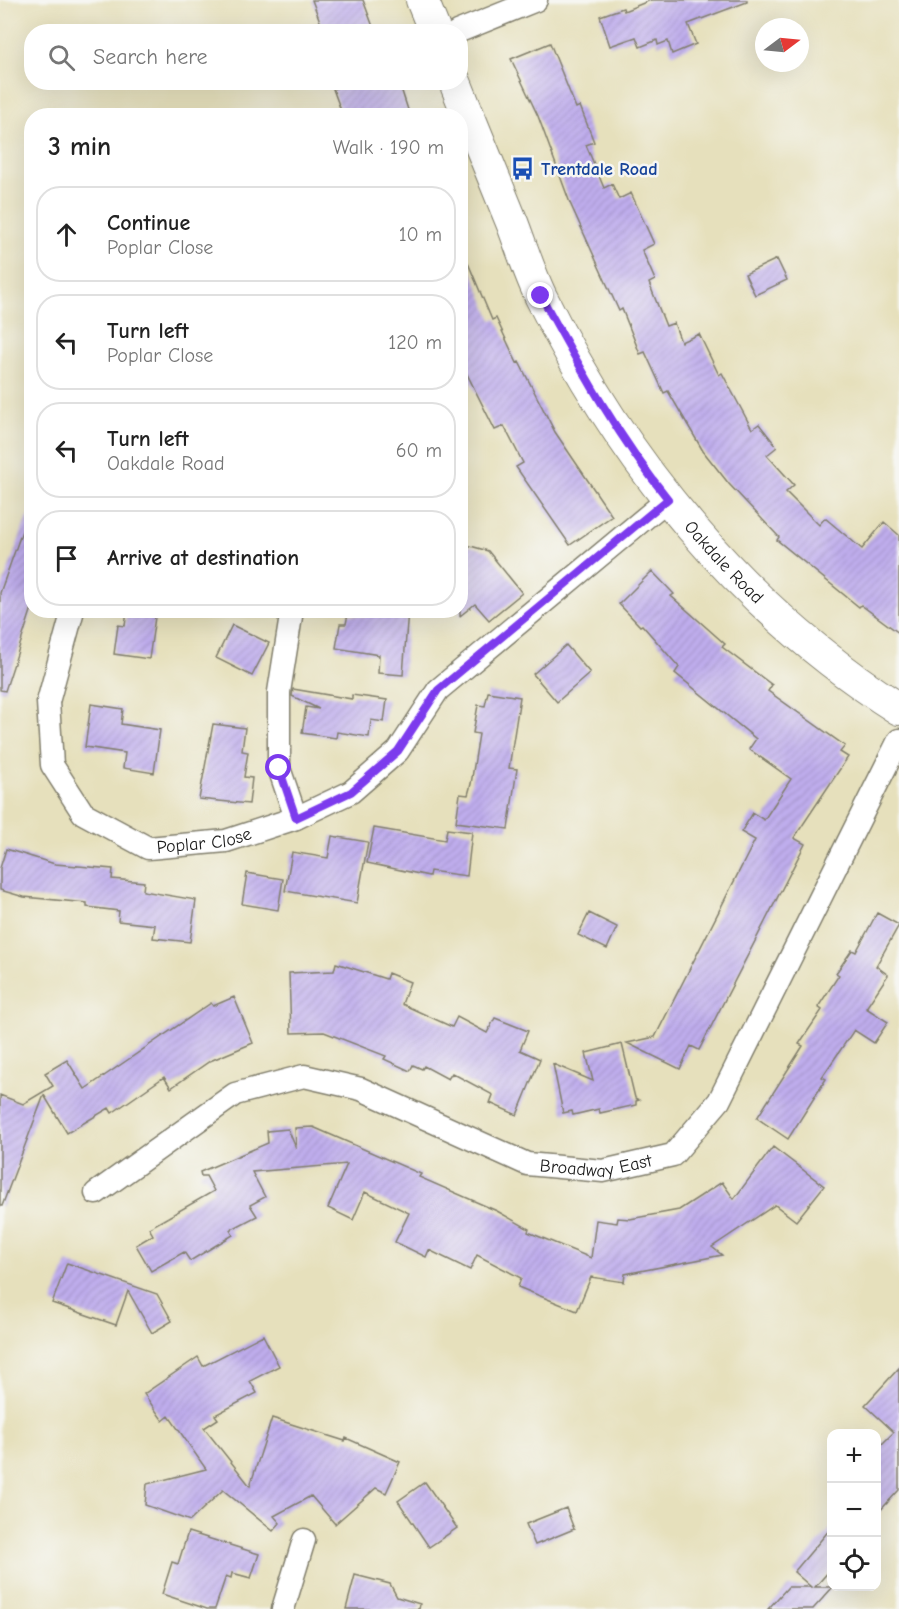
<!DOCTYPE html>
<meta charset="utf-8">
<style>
:root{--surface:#fff;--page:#f2f2f2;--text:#222;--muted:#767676;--line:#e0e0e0}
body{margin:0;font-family:"Comic Neue",sans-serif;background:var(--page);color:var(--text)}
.controls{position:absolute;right:18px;bottom:18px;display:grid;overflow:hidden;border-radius:12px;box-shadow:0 6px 24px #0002}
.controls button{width:54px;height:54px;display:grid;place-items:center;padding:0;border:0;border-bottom:2px solid var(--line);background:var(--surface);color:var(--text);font:30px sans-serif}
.compass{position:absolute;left:755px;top:18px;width:54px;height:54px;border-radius:50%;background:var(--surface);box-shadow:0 6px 24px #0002;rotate:74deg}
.stop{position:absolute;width:18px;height:18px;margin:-14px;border:4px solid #7c3aed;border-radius:50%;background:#fff}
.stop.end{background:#7c3aed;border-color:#fff;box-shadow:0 2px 6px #0008}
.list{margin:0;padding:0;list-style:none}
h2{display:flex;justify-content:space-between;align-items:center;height:78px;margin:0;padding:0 24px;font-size:26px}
h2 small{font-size:20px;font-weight:400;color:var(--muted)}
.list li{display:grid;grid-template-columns:39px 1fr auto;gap:18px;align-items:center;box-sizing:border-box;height:96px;margin:0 12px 12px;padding:0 12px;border:2px solid var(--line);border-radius:24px}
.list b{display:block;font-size:22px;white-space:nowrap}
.list p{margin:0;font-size:20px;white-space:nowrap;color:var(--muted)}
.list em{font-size:20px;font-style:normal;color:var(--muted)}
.icon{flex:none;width:33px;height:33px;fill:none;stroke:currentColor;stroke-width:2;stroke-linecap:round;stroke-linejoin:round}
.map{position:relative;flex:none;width:899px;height:1609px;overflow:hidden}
.search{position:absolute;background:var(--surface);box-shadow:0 6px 24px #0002;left:24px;top:24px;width:444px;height:66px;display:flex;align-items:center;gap:15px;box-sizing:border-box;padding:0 21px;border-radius:24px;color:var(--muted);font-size:22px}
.panel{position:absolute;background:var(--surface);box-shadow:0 6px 24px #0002;left:24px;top:108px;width:444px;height:510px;border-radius:24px}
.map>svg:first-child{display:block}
.building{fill:url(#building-hatch)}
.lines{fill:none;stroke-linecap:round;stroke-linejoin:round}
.street-casing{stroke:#817e6c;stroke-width:25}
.secondary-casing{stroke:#817e6c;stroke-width:34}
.street{stroke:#fff;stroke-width:22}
.secondary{stroke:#fff;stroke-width:32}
.route{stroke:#7c3aed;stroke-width:8}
.labels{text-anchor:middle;stroke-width:5;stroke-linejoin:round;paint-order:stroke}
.transit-label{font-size:18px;font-weight:bold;fill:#164399;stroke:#f6f6f2;text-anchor:start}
.street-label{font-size:18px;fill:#1c1c1c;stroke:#f6f6f2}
</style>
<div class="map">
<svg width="899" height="1609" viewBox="0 0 899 1609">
<defs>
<pattern id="building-hatch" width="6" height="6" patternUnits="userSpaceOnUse" patternTransform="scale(1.5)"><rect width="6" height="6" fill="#bfaded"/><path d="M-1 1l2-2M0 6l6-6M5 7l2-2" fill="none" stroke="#a494cb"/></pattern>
</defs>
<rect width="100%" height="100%" fill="#f6f6f2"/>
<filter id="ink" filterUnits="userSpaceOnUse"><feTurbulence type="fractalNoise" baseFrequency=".0167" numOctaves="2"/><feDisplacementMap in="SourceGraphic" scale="12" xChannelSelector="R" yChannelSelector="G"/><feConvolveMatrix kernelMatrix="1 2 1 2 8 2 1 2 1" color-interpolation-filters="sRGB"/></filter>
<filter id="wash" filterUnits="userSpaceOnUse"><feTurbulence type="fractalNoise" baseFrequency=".008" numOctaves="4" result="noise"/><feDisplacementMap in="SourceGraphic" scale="24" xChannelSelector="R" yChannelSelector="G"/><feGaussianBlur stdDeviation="1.35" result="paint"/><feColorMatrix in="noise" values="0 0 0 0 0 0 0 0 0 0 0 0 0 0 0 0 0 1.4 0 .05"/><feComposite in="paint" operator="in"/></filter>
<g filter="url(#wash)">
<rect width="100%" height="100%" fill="#e6e0bc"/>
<g id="blocks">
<path class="building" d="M312 0H363L375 32H324Z
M651 0H747V2L688 24 696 44 672 54 668 41 658 45 657 40 640 47 636 37 610 46 600 16 623 8 624 11Z
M550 43 576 108 580 106 594 142 586 145 604 188 612 184 619 199 631 193 654 244 642 250 655 280 649 283 666 326 674 323 681 342 699 334 719 375 722 373 752 429 759 424 777 447 767 455 794 485 786 492 819 525 825 518 862 549 884 522 899 535V633L861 605 859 607 777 540 779 537 729 484 703 451 668 391 664 393 645 352 640 354 622 309 619 311 570 203 538 116 511 59Z
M351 82H399L410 116H343L333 89Z
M460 244 492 320 496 318 517 363 519 362 555 432 612 516 570 545 516 467 523 463 504 426 495 430 460 360Z
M777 259 787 280 755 295 745 274Z
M27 517 32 518V608L5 691 0 690V593Z
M460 543 488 551 522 593 489 620 475 604 460 616Z
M652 571 674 594 671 596 725 644 722 647 772 685 768 691 845 746 840 752 848 757 794 838 805 844 699 1050 691 1046 680 1069 627 1043 655 1037 755 840 741 832 753 813 764 820 791 779 749 749 756 739 675 673 679 667 642 625 640 626 619 604Z
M127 610H156L149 659 114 654 118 625 125 626Z
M366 610H408L403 675 378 673 379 655 336 648 340 624H346L348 614 366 617Z
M232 625 269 643 252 676 216 658Z
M566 645 590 673 557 702 533 674Z
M293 689 352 699V695L387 700 384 722 371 720 369 737 337 732 336 738 302 733 306 707 319 709 292 696Z
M488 692 520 697 509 768 517 769 508 829 456 822 460 794 468 795 471 784 479 734 473 733 478 705 485 706Z
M91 704 123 709 121 724 160 730 154 773 123 768 125 753 85 747Z
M213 724 245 728 242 751 248 752 244 777 252 778 249 804 199 799Z
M374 828 445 840 447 829 472 832 467 876 430 871 429 876 367 863Z
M332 836 368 842 357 903 285 891 292 852 328 858Z
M6 849 55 864 113 869 112 879 144 882 143 891 196 900 190 942 153 938 155 925 118 921 119 911 87 907V903L24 897 0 890V868Z
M247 873 283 879 278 910 242 904Z
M589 913 617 927 607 949 578 935Z
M877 913 899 925 876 966 888 975 866 1008 888 1022 874 1043 854 1030 822 1077 826 1079 788 1139 757 1118 803 1046 799 1044 822 1010 818 1007 839 975 836 973 852 950 856 952Z
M336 963 386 979 388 973 410 982 402 1004 452 1027 457 1017 487 1033 495 1018 528 1031 520 1050 540 1059 517 1115 490 1103 493 1095 452 1073 448 1079 424 1066 422 1069 413 1065 410 1071 384 1059 386 1056 324 1032 291 1033 289 973 334 971Z
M234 997 253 1043 210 1061 171 1088 164 1077 112 1113 109 1108 67 1133 44 1095 2 1206H0V1095L23 1104 53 1086 45 1073 67 1060 85 1089 211 1003 213 1006Z
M622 1044 635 1098 639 1100 636 1101V1105L600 1113 599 1109 573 1115 572 1111 563 1113 553 1064 593 1081 586 1053Z
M313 1127 421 1174 419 1177 497 1211 529 1229 528 1232 591 1258 596 1220 617 1223 618 1218 630 1219 679 1210 722 1182 734 1199 773 1147 824 1186 796 1221 775 1205 712 1247 722 1255 625 1274 624 1282 591 1277 577 1311 518 1287 521 1278 477 1255 470 1270 429 1250 426 1257 395 1242 409 1213 365 1192 353 1220 328 1208 347 1164 252 1172 265 1197 250 1205 257 1216 230 1230 233 1235 190 1261 184 1252 151 1271 136 1245 153 1235 149 1228 214 1191 206 1176H201L200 1172 268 1143 267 1131 288 1129 296 1148 295 1128Z
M67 1263 157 1294 172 1321 152 1333 128 1291 116 1325 52 1303Z
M263 1335 279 1366 250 1381 257 1393 215 1415 218 1419 204 1428 250 1486 272 1418 345 1441 346 1438 400 1462 386 1493 376 1488 335 1524 311 1496 274 1516 280 1523 273 1531 223 1490 190 1521 145 1505 147 1484 206 1469 169 1416 163 1421 144 1394 198 1357 203 1366Z
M899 1368V1490L876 1515V1450L894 1432 865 1405Z
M425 1482 457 1528 429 1547 398 1501Z
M566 1508 574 1529 535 1545 526 1524Z
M831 1528V1569L815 1587H833L813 1609H768L788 1587H811L794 1572Z
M188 1532 259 1554 251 1578 232 1573 231 1578 226 1576 215 1609H207L162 1594 172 1562 178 1564Z
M355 1575 390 1584 397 1597 420 1604 419 1609H346Z"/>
</g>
</g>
<g filter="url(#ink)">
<use href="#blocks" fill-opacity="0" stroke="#817e6c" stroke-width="1.5"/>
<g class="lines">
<defs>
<g id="street">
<path d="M457 32 536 0"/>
<path id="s1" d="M73 610 48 702 52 765 83 813 148 848 226 841 296 818 351 792 398 751 438 690 668 499"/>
<path d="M292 610 279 692V768L296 818"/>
<path id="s2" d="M96 1193 235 1094 304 1076 361 1089 527 1164 603 1171 673 1155 719 1101 899 740"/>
<path d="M283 1609 304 1540"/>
</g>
<g id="secondary">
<path d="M422 0 435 32"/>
<path id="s3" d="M455 82C474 130 494 178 513 225 522 249 530 274 541 297 623 463 742 609 899 709"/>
</g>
</defs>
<use href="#street" class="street-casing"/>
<use href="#secondary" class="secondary-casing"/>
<use href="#street" class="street"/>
<use href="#secondary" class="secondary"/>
</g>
</g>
<g class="lines" filter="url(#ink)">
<path class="route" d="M279 768 296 818 351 792 398 751 438 690 668 499C617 436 580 367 541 296"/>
</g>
<defs>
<symbol id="bus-bare" viewBox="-9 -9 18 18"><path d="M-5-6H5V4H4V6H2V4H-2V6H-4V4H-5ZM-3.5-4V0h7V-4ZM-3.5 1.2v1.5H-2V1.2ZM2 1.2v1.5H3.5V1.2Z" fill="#1a4fb4" stroke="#f6f6f2" stroke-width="2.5" paint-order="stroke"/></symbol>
</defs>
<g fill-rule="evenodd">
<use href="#bus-bare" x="506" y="152" width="33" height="33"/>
</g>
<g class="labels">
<g class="transit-label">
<text x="541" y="175">Trentdale Road</text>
</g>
<g class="street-label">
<text dy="6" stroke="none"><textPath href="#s3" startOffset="555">Oakdale Road</textPath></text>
<text dy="6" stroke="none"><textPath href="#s1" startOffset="346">Poplar Close</textPath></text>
<text dy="6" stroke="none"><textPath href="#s2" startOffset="552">Broadway East</textPath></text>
</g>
</g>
</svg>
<div class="controls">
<button>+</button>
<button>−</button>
<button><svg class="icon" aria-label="locate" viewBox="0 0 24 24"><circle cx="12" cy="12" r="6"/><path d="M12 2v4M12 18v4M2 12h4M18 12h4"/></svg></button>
</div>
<svg class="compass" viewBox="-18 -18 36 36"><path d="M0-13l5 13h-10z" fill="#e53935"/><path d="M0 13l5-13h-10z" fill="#767676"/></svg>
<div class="stop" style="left:279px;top:768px"></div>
<div class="stop end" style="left:541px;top:296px"></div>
<div class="search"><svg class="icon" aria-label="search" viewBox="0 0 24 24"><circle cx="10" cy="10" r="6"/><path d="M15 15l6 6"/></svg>Search here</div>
<section class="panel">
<h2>3 min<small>Walk · 190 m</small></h2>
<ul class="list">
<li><svg class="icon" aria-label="ahead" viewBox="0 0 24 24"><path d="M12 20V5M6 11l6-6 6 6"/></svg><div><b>Continue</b><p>Poplar Close</p></div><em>10 m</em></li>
<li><svg class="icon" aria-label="left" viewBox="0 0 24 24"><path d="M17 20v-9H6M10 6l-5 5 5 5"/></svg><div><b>Turn left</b><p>Poplar Close</p></div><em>120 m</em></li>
<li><svg class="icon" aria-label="left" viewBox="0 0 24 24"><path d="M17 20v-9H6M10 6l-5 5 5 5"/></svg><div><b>Turn left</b><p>Oakdale Road</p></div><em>60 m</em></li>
<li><svg class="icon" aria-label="arrive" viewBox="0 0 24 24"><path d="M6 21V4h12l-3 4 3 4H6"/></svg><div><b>Arrive at destination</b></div></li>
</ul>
</section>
</div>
